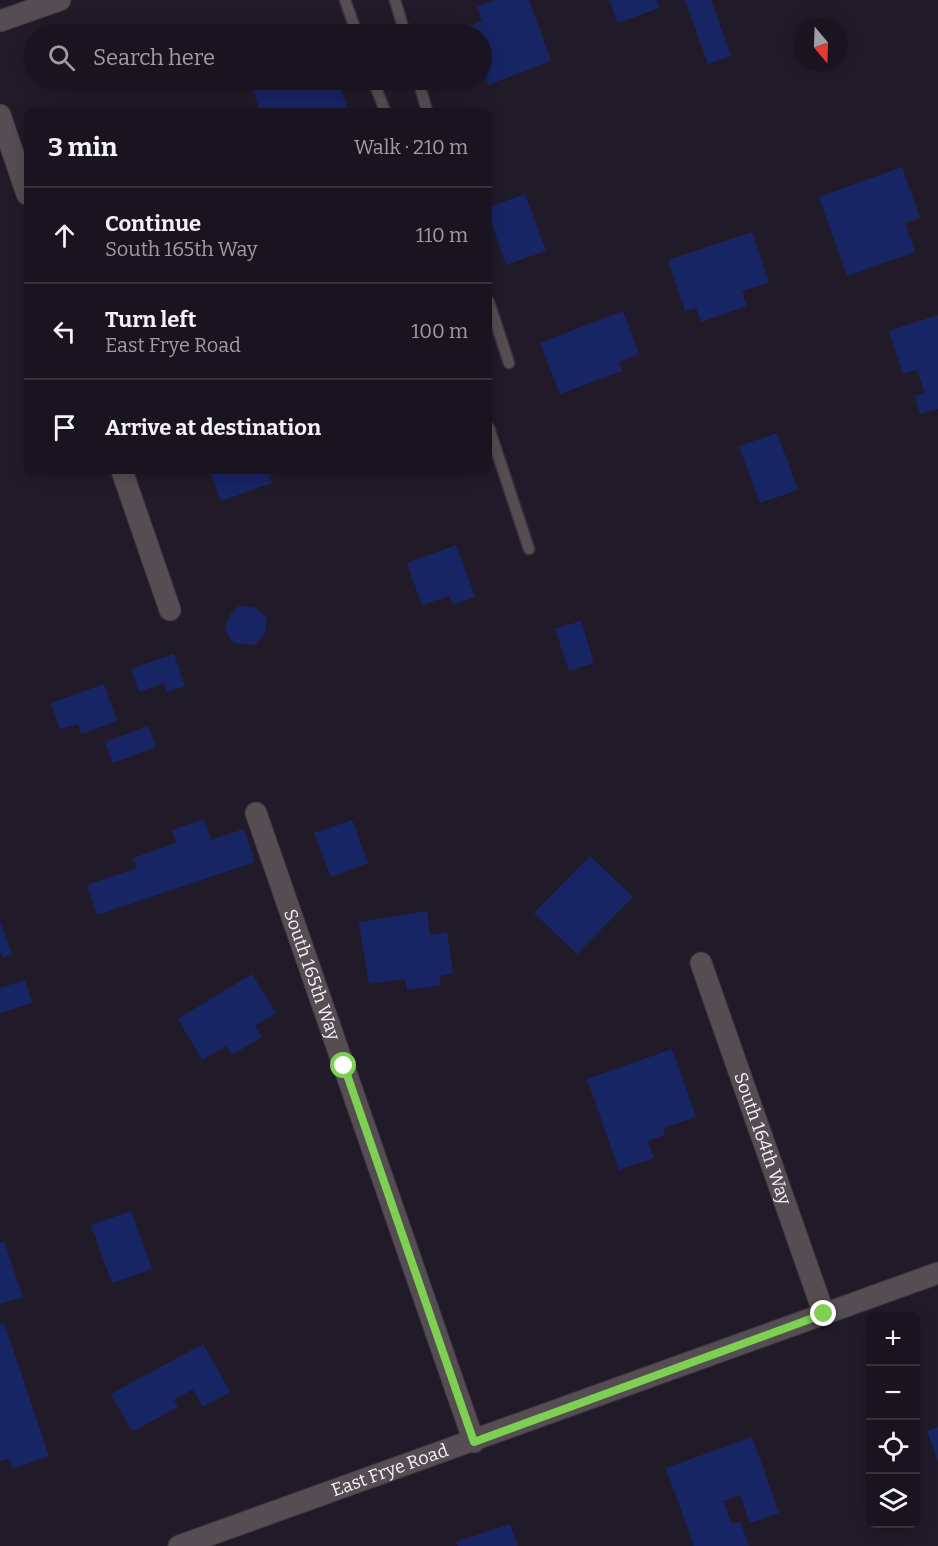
<!DOCTYPE html>
<meta charset="utf-8">
<style>
:root{--surface:#19141f;--page:#26212c;--text:#f1f3f6;--muted:#9f9ea4;--line:#37333d}
body{margin:0;font-family:Bitter,serif;background:var(--page);color:var(--text)}
.controls{position:absolute;right:18px;bottom:18px;display:grid;overflow:hidden;border-radius:9px;box-shadow:0 3px 15px #0003}
.controls button{width:54px;height:54px;display:grid;place-items:center;padding:0;border:0;border-bottom:2px solid var(--line);background:var(--surface);color:var(--text);font:30px sans-serif}
.compass{position:absolute;left:794px;top:18px;width:54px;height:54px;border-radius:50%;background:var(--surface);box-shadow:0 3px 15px #0003;rotate:161deg}
.stop{position:absolute;width:18px;height:18px;margin:-14px;border:4px solid #7ed053;border-radius:50%;background:#fff}
.stop.end{background:#7ed053;border-color:#fff;box-shadow:0 2px 6px #0008}
.list{margin:0;padding:0;list-style:none}
h2{display:flex;justify-content:space-between;align-items:center;height:78px;margin:0;padding:0 24px;font-size:26px}
h2 small{font-size:20px;font-weight:400;color:var(--muted)}
.list li{display:grid;grid-template-columns:39px 1fr auto;gap:18px;align-items:center;box-sizing:border-box;height:96px;padding:0 24px;border-top:2px solid var(--line)}
.list b{display:block;font-size:22px;white-space:nowrap}
.list p{margin:0;font-size:20px;white-space:nowrap;color:var(--muted)}
.list em{font-size:20px;font-style:normal;color:var(--muted)}
.icon{flex:none;width:33px;height:33px;fill:none;stroke:currentColor;stroke-width:2;stroke-linecap:round;stroke-linejoin:round}
.map{position:relative;flex:none;width:938px;height:1546px;overflow:hidden}
.search{position:absolute;background:var(--surface);box-shadow:0 3px 15px #0003;left:24px;top:24px;width:468px;height:66px;display:flex;align-items:center;gap:15px;box-sizing:border-box;padding:0 21px;border-radius:33px;color:var(--muted);font-size:22px}
.panel{position:absolute;background:var(--surface);box-shadow:0 3px 15px #0003;left:24px;top:108px;width:468px;height:366px;border-radius:9px}
.map>svg:first-child{display:block}
.building{fill:#182565}
.lines{fill:none;stroke-linecap:round;stroke-linejoin:round}
.lane-casing{stroke:#3b3542;stroke-width:13}
.street-casing{stroke:#3b3542;stroke-width:23}
.lane{stroke:#554d52;stroke-width:10}
.street{stroke:#554d52;stroke-width:21}
.route{stroke:#7ed053;stroke-width:8}
.labels{text-anchor:middle;stroke-width:6;stroke-linejoin:round;paint-order:stroke}
.street-label{font-size:18px;fill:#f6f2fc;stroke:#0a070d}
</style>
<div class="map">
<svg width="938" height="1546" viewBox="0 0 938 1546">
<rect width="100%" height="100%" fill="#211b29"/>
<path class="building" d="M495 0H529L551 61 488 85 482 66V34H470L467 27 482 21 477 7Z
M609 0H657L659 8 618 23Z
M685 0H711L731 56 708 64Z
M250 80H338L348 111H260Z
M902 167 920 218 905 223 915 252 847 276 819 197Z
M525 194 546 251 506 265 489 215V207Z
M752 232 769 283 742 291 747 306 701 322 696 308 685 311 668 260Z
M623 311 639 354 619 362 622 371 560 394 540 343Z
M938 315V409L920 414 915 396 925 393 917 370 903 374 889 331Z
M777 433 798 490 760 503 739 446Z
M210 471H281L269 476 272 483 221 501Z
M456 545 475 597 453 605 449 596 422 605 407 563Z
M239 606 255 607 267 618 265 634 254 645 234 643 225 630 230 615Z
M581 621 594 663 569 671 555 629Z
M174 654 185 686 167 692 164 683 139 692 131 669Z
M104 684 117 721 81 734 78 724 60 729 51 703Z
M148 726 156 747 113 763 105 742Z
M204 819 211 840 244 829 255 862 97 915 87 885 137 868 133 858 176 843 172 830Z
M352 820 368 863 331 877 314 833Z
M590 856 633 897 577 954 534 913Z
M427 911 430 935 447 932 453 973 439 976 441 985 407 990 405 979 369 984 359 922Z
M0 921 12 954 3 958 0 951Z
M252 974 276 1013 255 1026 262 1037 232 1055 226 1046 202 1060 178 1019Z
M25 980 32 1003 0 1013V988Z
M672 1049 696 1117 663 1128 665 1135 648 1141 654 1158 619 1170 587 1079Z
M131 1211 152 1269 112 1283 91 1225Z
M4 1241 23 1297 0 1304V1243Z
M4 1323 49 1456 12 1469 9 1458 0 1461V1325Z
M203 1344 230 1392 203 1407 193 1389 174 1400 178 1407 132 1432 111 1394Z
M938 1427V1461L927 1431Z
M752 1437 779 1513 750 1523 740 1495 723 1501 732 1524 740 1521 749 1546H694L666 1468Z
M510 1524 518 1546H458L456 1542Z"/>
<g class="lines">
<defs>
<path id="lane" d="M345 0 357 34
M395 0 405 34
M373 80 385 111
M418 80 427 111
M489 302 509 363
M489 428 529 549"/>
<g id="street">
<path d="M0 21 60 0"/>
<path d="M0 115 27 194"/>
<path d="M122 471 170 610"/>
<path id="s1" d="M256 813 474 1442"/>
<path id="s2" d="M701 963 824 1314"/>
<path id="s3" d="M179 1546 938 1273"/>
</g>
</defs>
<use href="#lane" class="lane-casing"/>
<use href="#street" class="street-casing"/>
<use href="#lane" class="lane"/>
<use href="#street" class="street"/>
</g>
<g class="lines">
<path class="route" d="M344 1066 474 1442 824 1314"/>
</g>
<g class="labels">
<g class="street-label">
<text dy="6" stroke="none"><textPath href="#s1" startOffset="171">South 165th Way</textPath></text>
<text dy="6" stroke="none"><textPath href="#s2" startOffset="186">South 164th Way</textPath></text>
<text dy="6" stroke="none"><textPath href="#s3" startOffset="224">East Frye Road</textPath></text>
</g>
</g>
</svg>
<div class="controls">
<button>+</button>
<button>−</button>
<button><svg class="icon" aria-label="locate" viewBox="0 0 24 24"><circle cx="12" cy="12" r="6"/><path d="M12 2v4M12 18v4M2 12h4M18 12h4"/></svg></button>
<button><svg class="icon" aria-label="layers" viewBox="0 0 24 24"><path d="M12 4l9 5-9 5-9-5zM3 14l9 5 9-5"/></svg></button>
</div>
<svg class="compass" viewBox="-18 -18 36 36"><path d="M0-13l5 13h-10z" fill="#e53935"/><path d="M0 13l5-13h-10z" fill="#9f9ea4"/></svg>
<div class="stop" style="left:344px;top:1066px"></div>
<div class="stop end" style="left:824px;top:1314px"></div>
<div class="search"><svg class="icon" aria-label="search" viewBox="0 0 24 24"><circle cx="10" cy="10" r="6"/><path d="M15 15l6 6"/></svg>Search here</div>
<section class="panel">
<h2>3 min<small>Walk · 210 m</small></h2>
<ul class="list">
<li><svg class="icon" aria-label="ahead" viewBox="0 0 24 24"><path d="M12 20V5M6 11l6-6 6 6"/></svg><div><b>Continue</b><p>South 165th Way</p></div><em>110 m</em></li>
<li><svg class="icon" aria-label="left" viewBox="0 0 24 24"><path d="M17 20v-9H6M10 6l-5 5 5 5"/></svg><div><b>Turn left</b><p>East Frye Road</p></div><em>100 m</em></li>
<li><svg class="icon" aria-label="arrive" viewBox="0 0 24 24"><path d="M6 21V4h12l-3 4 3 4H6"/></svg><div><b>Arrive at destination</b></div></li>
</ul>
</section>
</div>
